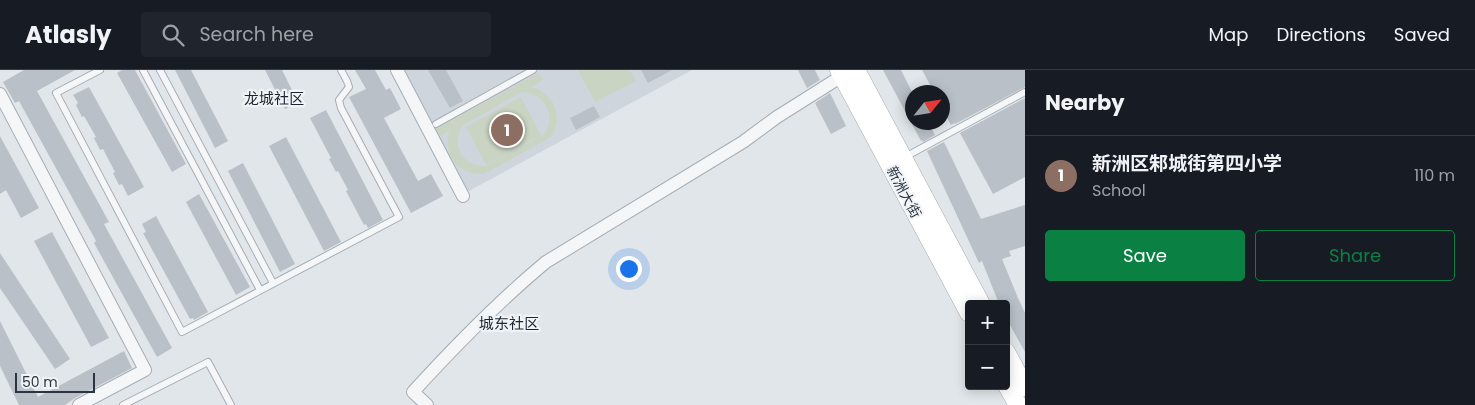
<!DOCTYPE html>
<meta charset="utf-8">
<style>
:root{--surface:#171b24;--page:#20242c;--text:#f1f3f6;--muted:#9ea1a6;--line:#363941;--accent:#0b8043}
body{margin:0;font-family:Poppins,"Noto Sans SC",sans-serif;background:var(--page);color:var(--text)}
.controls{position:absolute;right:15px;bottom:15px;display:grid;overflow:hidden;border-radius:5px;box-shadow:0 2px 12px #0003}
.controls button{width:45px;height:45px;display:grid;place-items:center;padding:0;border:0;border-bottom:1px solid var(--line);background:var(--surface);color:var(--text);font:25px sans-serif}
.compass{position:absolute;left:905px;top:15px;width:45px;height:45px;border-radius:50%;background:var(--surface);box-shadow:0 2px 12px #0003;rotate:60deg}
.scale{position:absolute;left:15px;bottom:12px;width:80px;box-sizing:border-box;padding-left:5px;border:2px solid #2a3541;border-top:0;font-size:14px;line-height:18px;white-space:nowrap;color:#2a3541;-webkit-text-stroke:4px #f1f4f7;paint-order:stroke}
.you{position:absolute;left:628px;top:198px;width:18px;height:18px;margin:-12px;border:4px solid #fff;border-radius:50%;background:#1a73e8;box-shadow:0 0 0 8px #1a73e833}
.badge{display:grid;place-items:center;width:32px;height:32px;border-radius:50%;background:var(--accent);color:#fff;font-size:16px;font-weight:700}
.pin{position:absolute;translate:-50% -50%;border:2px solid #fff;box-shadow:0 1px 5px #0006}
.list{margin:0;padding:0;list-style:none}
h2{display:flex;justify-content:space-between;align-items:center;height:65px;margin:0;padding:0 20px;font-size:21px}
h2 small{font-size:16px;font-weight:400;color:var(--muted)}
.list li{display:grid;grid-template-columns:32px 1fr auto;gap:15px;align-items:center;box-sizing:border-box;height:80px;padding:0 20px;border-top:1px solid var(--line)}
.list b{display:block;font-size:19px;white-space:nowrap}
.list p{margin:0;font-size:16px;white-space:nowrap;color:var(--muted)}
.list em{font-size:16px;font-style:normal;color:var(--muted)}
.actions{display:flex;gap:10px;padding:15px 20px}
.actions a{flex:1;padding:11px 0;border:1px solid var(--accent);border-radius:5px;text-align:center;font-size:18px;color:var(--accent)}
.actions .main{background:var(--accent);color:#fff}
.icon{flex:none;width:28px;height:28px;fill:none;stroke:currentColor;stroke-width:2;stroke-linecap:round;stroke-linejoin:round}
.map{position:relative;flex:none;width:1025px;height:335px;overflow:hidden}
header{display:flex;align-items:center;gap:30px;box-sizing:border-box;height:70px;padding:0 25px;background:var(--surface);border-bottom:1px solid var(--line)}
header strong{font-size:24px}
nav{display:flex;gap:28px;margin-inline-start:auto;font-size:18px}
.search{width:350px;height:45px;background:var(--page);display:flex;align-items:center;gap:12px;box-sizing:border-box;padding:0 18px;border-radius:5px;color:var(--muted);font-size:19px}
main{display:flex}
aside{flex:1;background:var(--surface)}
.map>svg:first-child{display:block}
.built{fill:#cfd5dc}
.green{fill:#c9d4c3;fill-rule:evenodd}
.building{fill:#b9c0c7}
.lines{fill:none;stroke-linecap:round;stroke-linejoin:round}
.lane-casing{stroke:#a6adb4;stroke-width:8}
.street-casing{stroke:#a6adb4;stroke-width:14}
.secondary-casing{stroke:#a6adb4;stroke-width:19}
.lane{stroke:#f4f6f8;stroke-width:6}
.street{stroke:#f4f6f8;stroke-width:12}
.secondary{stroke:#fff;stroke-width:18}
.labels{text-anchor:middle;stroke-width:4.5;stroke-linejoin:round;paint-order:stroke}
.street-label{font-size:14px;fill:#2a3541;stroke:#f1f4f7}
.neighbourhood-label{font-size:15px;fill:#1c2632;stroke:#f1f4f7}
</style>
<header>
<strong>Atlasly</strong>
<div class="search"><svg class="icon" aria-label="search" viewBox="0 0 24 24"><circle cx="10" cy="10" r="6"/><path d="M15 15l6 6"/></svg>Search here</div>
<nav><a>Map</a><a>Directions</a><a>Saved</a></nav>
</header>
<main>
<div class="map">
<svg width="1025" height="335" viewBox="0 0 1025 335">
<rect width="100%" height="100%" fill="#e1e6ea"/>
<path class="built" d="M400 0H692L467 122Z"/>
<path class="green" d="M578 0H630L636 11 595 32Z
M539 3 543 10 531 17C554 23 564 46 551 67L484 104C458 105 443 86 449 61L440 66 436 59ZM522 22C545 24 556 44 545 64L485 96C462 96 450 74 463 55Z
M521 27 541 65 486 95 466 57Z"/>
<path class="building" d="M24 0H75L37 21 109 152 104 154 172 278 157 287 94 173 96 171 19 31 15 33 3 12Z
M122 0H135L186 94 172 102 117 3Z
M175 0H191L228 71 215 78Z
M265 0H282L298 32 285 39Z
M355 0H375L386 20 390 18 401 39 384 48 418 111 431 104 443 126 411 143 349 27 366 19Z
M428 0H446L463 31 450 38Z
M641 0H672L648 13Z
M798 0H815L820 10 807 18Z
M883 0H901L912 22V52H928L935 65 923 72 922 70 921 71Z
M922 0H1025V17L955 54V53L951 55 942 39V22H934Z
M89 17 144 117 128 126 122 114 119 115 113 103 115 102 103 79 100 80 94 68 96 67 84 46 82 47 76 35 78 33 73 25Z
M830 23 846 56 831 64 815 33Z
M1025 28V107L993 124 960 63Z
M594 36 600 47 576 60 570 48Z
M326 40 383 150 368 158 366 154 364 155 346 121 348 120 338 101 336 102 329 89 331 88 310 48Z
M0 66 39 138 21 148 6 120 0 124Z
M286 67 341 172 324 181 269 76Z
M944 72 981 149 1025 135V176L1009 181 1011 186 1002 189 1018 228 1025 243V282L1006 248V234H999L982 191 979 193 927 81Z
M243 93 295 194 280 202 228 101Z
M199 124 250 217 236 225 186 132Z
M156 146 208 242 194 250 193 248 190 249 143 163 146 162 142 154Z
M52 162 109 268 91 277 34 171Z
M0 183 70 289 55 299 0 218Z
M0 251 38 327 124 281 132 298 75 328 65 335H19L0 296Z"/>
<g class="lines">
<defs>
<path id="lane" d="M100 0 56 23 182 262 399 147 341 38 339 30 349 17 347 11 341 0
M143 0 260 220
M160 0 273 213
M436 54 533 0
M905 87 1025 22
M123 335 208 292 231 335"/>
<path id="street" d="M397 0 463 126
M0 24 145 300 79 335
M427 335 413 322C455 276 499 231 546 192L743 72 777 47 842 6"/>
<path id="secondary" d="M839 0 969 243
M856 0 981 234
M1006 282 1025 317
M1006 314 1018 335"/>
</defs>
<use href="#lane" class="lane-casing"/>
<use href="#street" class="street-casing"/>
<use href="#secondary" class="secondary-casing"/>
<use href="#lane" class="lane"/>
<use href="#street" class="street"/>
<use href="#secondary" class="secondary"/>
</g>
<g class="labels">
<g class="street-label">
<text transform="translate(904 122) rotate(62)" y="5">新洲大街</text>
</g>
<g class="neighbourhood-label">
<text x="274" y="34">龙城社区</text>
<text x="509" y="259">城东社区</text>
</g>
</g>
</svg>
<div class="controls">
<button>+</button>
<button>−</button>
</div>
<svg class="compass" viewBox="-18 -18 36 36"><path d="M0-13l5 13h-10z" fill="#e53935"/><path d="M0 13l5-13h-10z" fill="#9ea1a6"/></svg>
<div class="scale">50 m</div>
<div class="you"></div>
<div class="pin badge" style="left:507px;top:60px;background:#8d6e63">1</div>
</div>
<aside>
<h2>Nearby<small></small></h2>
<ul class="list">
<li><span class="badge" style="background:#8d6e63">1</span><div><b>新洲区邾城街第四小学</b><p>School</p></div><em>110 m</em></li>
</ul>
<div class="actions"><a class="main">Save</a><a>Share</a></div>
</aside>
</main>
